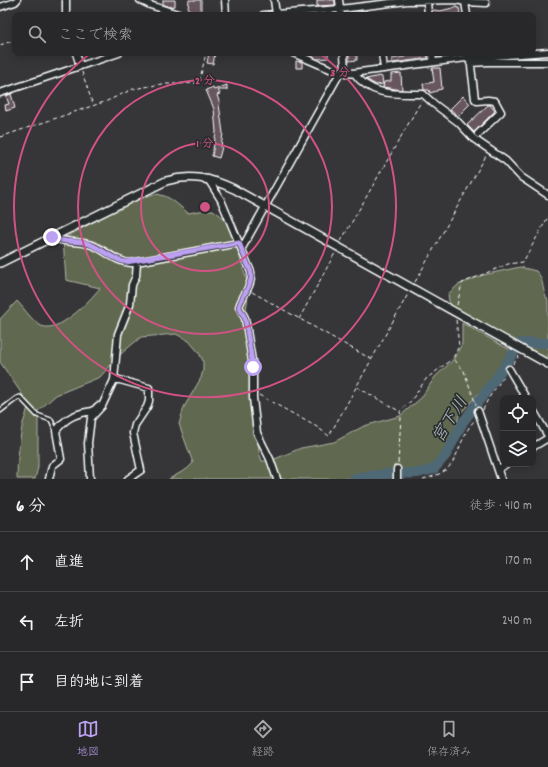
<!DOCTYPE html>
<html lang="ja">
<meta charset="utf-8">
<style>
:root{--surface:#28282a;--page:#343436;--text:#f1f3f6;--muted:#a5a6a8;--line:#444447;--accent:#bca0f2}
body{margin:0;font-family:Dekko,"Klee One",sans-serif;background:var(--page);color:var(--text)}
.controls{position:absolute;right:12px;bottom:12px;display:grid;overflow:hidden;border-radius:8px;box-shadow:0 2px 10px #0003}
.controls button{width:36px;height:36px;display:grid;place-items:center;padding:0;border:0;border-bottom:1px solid var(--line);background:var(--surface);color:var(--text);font:20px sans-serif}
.stop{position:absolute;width:12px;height:12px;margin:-9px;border:3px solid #bca0f2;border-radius:50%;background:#fff}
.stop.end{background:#bca0f2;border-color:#fff;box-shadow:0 1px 4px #0008}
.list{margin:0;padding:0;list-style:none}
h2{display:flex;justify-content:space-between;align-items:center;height:52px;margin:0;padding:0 16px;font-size:17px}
h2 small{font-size:13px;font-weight:400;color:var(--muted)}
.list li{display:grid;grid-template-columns:26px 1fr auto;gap:12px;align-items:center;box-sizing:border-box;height:60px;padding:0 16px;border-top:1px solid var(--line)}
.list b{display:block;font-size:15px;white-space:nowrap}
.list em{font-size:13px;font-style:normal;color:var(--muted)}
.icon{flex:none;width:22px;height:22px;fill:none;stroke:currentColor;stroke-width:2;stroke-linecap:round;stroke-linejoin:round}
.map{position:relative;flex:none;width:548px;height:479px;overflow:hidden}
.search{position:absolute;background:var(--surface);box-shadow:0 2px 10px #0003;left:12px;right:12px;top:12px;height:44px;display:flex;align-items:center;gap:10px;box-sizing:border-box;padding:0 14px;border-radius:8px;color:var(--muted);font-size:15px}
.sheet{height:232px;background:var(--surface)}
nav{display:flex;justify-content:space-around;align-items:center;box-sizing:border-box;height:56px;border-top:1px solid var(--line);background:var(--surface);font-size:11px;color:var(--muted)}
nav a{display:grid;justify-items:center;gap:2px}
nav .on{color:var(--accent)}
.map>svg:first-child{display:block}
.green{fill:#606950;stroke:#b0b4a8}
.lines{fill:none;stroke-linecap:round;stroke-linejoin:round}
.river{stroke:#4f6774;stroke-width:10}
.building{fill:#68565e;stroke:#fff}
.service-casing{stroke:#fff;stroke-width:6}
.minor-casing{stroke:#fff;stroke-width:9}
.tertiary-casing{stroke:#fff;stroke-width:10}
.path{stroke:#fff;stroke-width:1;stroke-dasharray:4 3;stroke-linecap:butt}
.service{stroke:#2a2d2e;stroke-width:3}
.minor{stroke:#2a2d2e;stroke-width:6}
.tertiary{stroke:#2a2d2e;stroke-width:7}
.route{stroke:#bca0f2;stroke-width:5}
.ring{fill:none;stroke:#d15284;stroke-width:2}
.labels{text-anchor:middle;stroke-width:3.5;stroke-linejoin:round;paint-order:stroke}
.water-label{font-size:17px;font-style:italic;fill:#b0bbc0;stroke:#2a2d2e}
.centre{fill:#d15284;stroke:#2a2d2e;stroke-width:2}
.ring-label{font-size:12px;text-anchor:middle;font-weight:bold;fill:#d15284;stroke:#2a2d2e;stroke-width:3.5;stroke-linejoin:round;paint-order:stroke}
</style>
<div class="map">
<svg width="548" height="479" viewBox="0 0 548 479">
<rect width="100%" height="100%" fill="#363538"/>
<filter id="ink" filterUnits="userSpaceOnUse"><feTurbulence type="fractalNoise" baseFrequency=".025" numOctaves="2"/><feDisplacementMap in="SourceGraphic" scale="8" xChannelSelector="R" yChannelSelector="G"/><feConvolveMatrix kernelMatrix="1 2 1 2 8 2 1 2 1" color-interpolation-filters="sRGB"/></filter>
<g filter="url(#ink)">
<path class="green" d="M154 194C168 194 177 204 188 213L205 210H213L220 215 226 221 233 235 249 288 245 319 249 335 259 452 262 461H270L301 448 334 442 364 426 400 416 421 398 435 377 453 360 462 344V323L510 350 491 380 459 415 448 458 443 465 420 473 380 479H169L187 469 193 463 179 424 184 407 201 378 203 370V361L199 353 189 341 176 334 141 337 122 353 100 377 56 395 38 411V467L35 479H17C17 462 19 444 22 427 24 418 28 412 28 403L0 362V319L17 301C24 308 30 318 38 324 56 338 89 301 100 288L66 280 63 239 129 202Z
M520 267 536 271C545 279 541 291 548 300V360L453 308 449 301 448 294 458 285 483 275Z"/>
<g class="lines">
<path class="river" d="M354 479 359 477 388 474 418 473 434 469 446 455 463 422 497 377 520 343H548"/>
</g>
<path class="building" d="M163 0H175V6L169 7 163 4Z
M189 0H201V14H190L189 9H188Z
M317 0H335V5L317 6Z
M457 7V8H459L460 14 432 15V11L434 10 440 11Z
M367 11 368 15H351V12Z
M209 53 215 54 213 64 207 63Z
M312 53H328V58L317 59 312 56Z
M357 53V60L349 61V54Z
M425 53H428V58L392 63V59L405 57 404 55Z
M437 53H454V55L437 57Z
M296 61 302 62V68H296Z
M432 68H440L442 89 437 90V91L430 93 429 90H424L423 84 434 82Z
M401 73 402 90 383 87 384 82 391 81V74Z
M380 76 382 77 383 84 376 85 366 79Z
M227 85V90H218L220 94 217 95 220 104H219L223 133 221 147H222L219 158 212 156 216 132 214 109 206 90 213 87 214 90Z
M11 94 15 108 6 111 5 105 9 104 6 96Z
M463 96 470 104 458 116 450 109Z
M488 105H490L495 111 474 132 467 125Z"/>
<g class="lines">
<defs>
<path id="service" d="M0 411 17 398 20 397 37 415 51 420 56 431"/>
<path id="minor" d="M66 0V15
M140 0 150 5 181 15
M225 0 226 15
M274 0 276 14
M339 0 341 15
M427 1 428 15
M465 2 486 3
M0 7 15 2 17 0
M263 15 340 9 407 1 456 0 465 2 467 15
M76 53 80 66
M293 53 337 72 345 74 466 58 548 52
M344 53 345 74
M382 53 384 69
M432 53 433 62
M470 58 475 99 477 101 488 100 495 101 501 112 478 134
M470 63 488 62H548
M354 73C371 97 397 94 423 94L434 104 458 122 474 139 506 161 521 177 548 195
M0 93 119 53
M208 179 221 200 251 272C253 286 242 295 239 307L245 318 253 367V398L257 433 270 459 277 479
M52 237C65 244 78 240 92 245 106 250 115 262 131 263L239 243
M242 248 340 73
M509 369 526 398
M114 380 118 334 130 304 132 285 136 276 137 262
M533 410 548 436
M478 411 501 479
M533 447 548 438
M498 470 506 464
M49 479 52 466 61 459 56 431C66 417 77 413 93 411L98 406
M90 479 88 443 91 418 102 406 114 380H120L149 388V401L147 407 135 425 133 433 141 470 128 479
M397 479V469"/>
<path id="tertiary" d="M0 263 166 181C190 174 211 178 234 189L548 364"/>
</defs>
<use href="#service" class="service-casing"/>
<use href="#minor" class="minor-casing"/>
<use href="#tertiary" class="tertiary-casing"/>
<path class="path" d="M0 45 15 40
M82 72 93 105
M0 137 107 101 133 89 162 84H173L199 83 206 53
M341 241 422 100
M415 282 487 154
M252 292 371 359
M457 305 462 283 508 264 523 262 548 217
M299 319 335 253
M456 320 459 346 453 358 464 371 476 405
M513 364 519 356
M357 387 399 411
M259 395 317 427 329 436 408 294
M483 410 488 399 505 375
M398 463 401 418 400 411 411 401 426 379 452 359
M423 479C431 477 440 475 447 469 459 458 461 434 475 420"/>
<use href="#service" class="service"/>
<use href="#minor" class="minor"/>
<use href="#tertiary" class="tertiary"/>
</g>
</g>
<g class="lines" filter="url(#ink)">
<path class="route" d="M52 237C65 244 74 240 86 243 101 247 112 260 126 262L239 243 251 272C253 286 242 294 239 307L245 318 253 367"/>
</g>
<g class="ring">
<circle cx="205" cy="207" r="64"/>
<circle cx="205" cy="207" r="127"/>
<path d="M319 53A191 191 0 1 1 91 53"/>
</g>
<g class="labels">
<g class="water-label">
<text transform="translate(449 419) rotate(-58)" y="6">宮下川</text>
</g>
</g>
<circle cx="205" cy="207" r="6" class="centre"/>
<g class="ring-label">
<text x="340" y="76">3 分</text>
<text x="205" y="84">2 分</text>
<text x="205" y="147">1 分</text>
</g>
</svg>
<div class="controls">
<button><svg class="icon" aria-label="locate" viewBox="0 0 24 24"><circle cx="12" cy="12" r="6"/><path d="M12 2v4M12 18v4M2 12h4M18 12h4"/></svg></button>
<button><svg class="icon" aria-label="layers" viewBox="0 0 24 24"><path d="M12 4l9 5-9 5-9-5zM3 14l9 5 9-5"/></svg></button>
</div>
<div class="stop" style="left:253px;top:367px"></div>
<div class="stop end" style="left:52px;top:237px"></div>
<div class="search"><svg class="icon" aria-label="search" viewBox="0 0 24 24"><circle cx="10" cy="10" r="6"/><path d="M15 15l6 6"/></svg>ここで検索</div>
</div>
<section class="sheet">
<h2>6 分<small>徒歩 · 410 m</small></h2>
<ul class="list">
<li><svg class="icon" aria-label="ahead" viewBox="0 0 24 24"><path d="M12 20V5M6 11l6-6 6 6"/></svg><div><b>直進</b></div><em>170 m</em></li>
<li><svg class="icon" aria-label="left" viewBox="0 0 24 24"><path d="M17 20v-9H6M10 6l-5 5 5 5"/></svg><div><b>左折</b></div><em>240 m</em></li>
<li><svg class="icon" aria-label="arrive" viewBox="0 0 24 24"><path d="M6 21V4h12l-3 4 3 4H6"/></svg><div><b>目的地に到着</b></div></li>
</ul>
</section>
<nav>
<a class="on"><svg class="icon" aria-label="map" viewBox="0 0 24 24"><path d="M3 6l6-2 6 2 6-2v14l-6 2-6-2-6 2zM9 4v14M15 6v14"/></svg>地図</a>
<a><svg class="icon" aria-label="directions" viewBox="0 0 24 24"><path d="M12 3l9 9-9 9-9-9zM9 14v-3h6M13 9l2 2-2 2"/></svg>経路</a>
<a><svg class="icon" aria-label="saved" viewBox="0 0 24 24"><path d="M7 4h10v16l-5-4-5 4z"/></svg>保存済み</a>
</nav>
